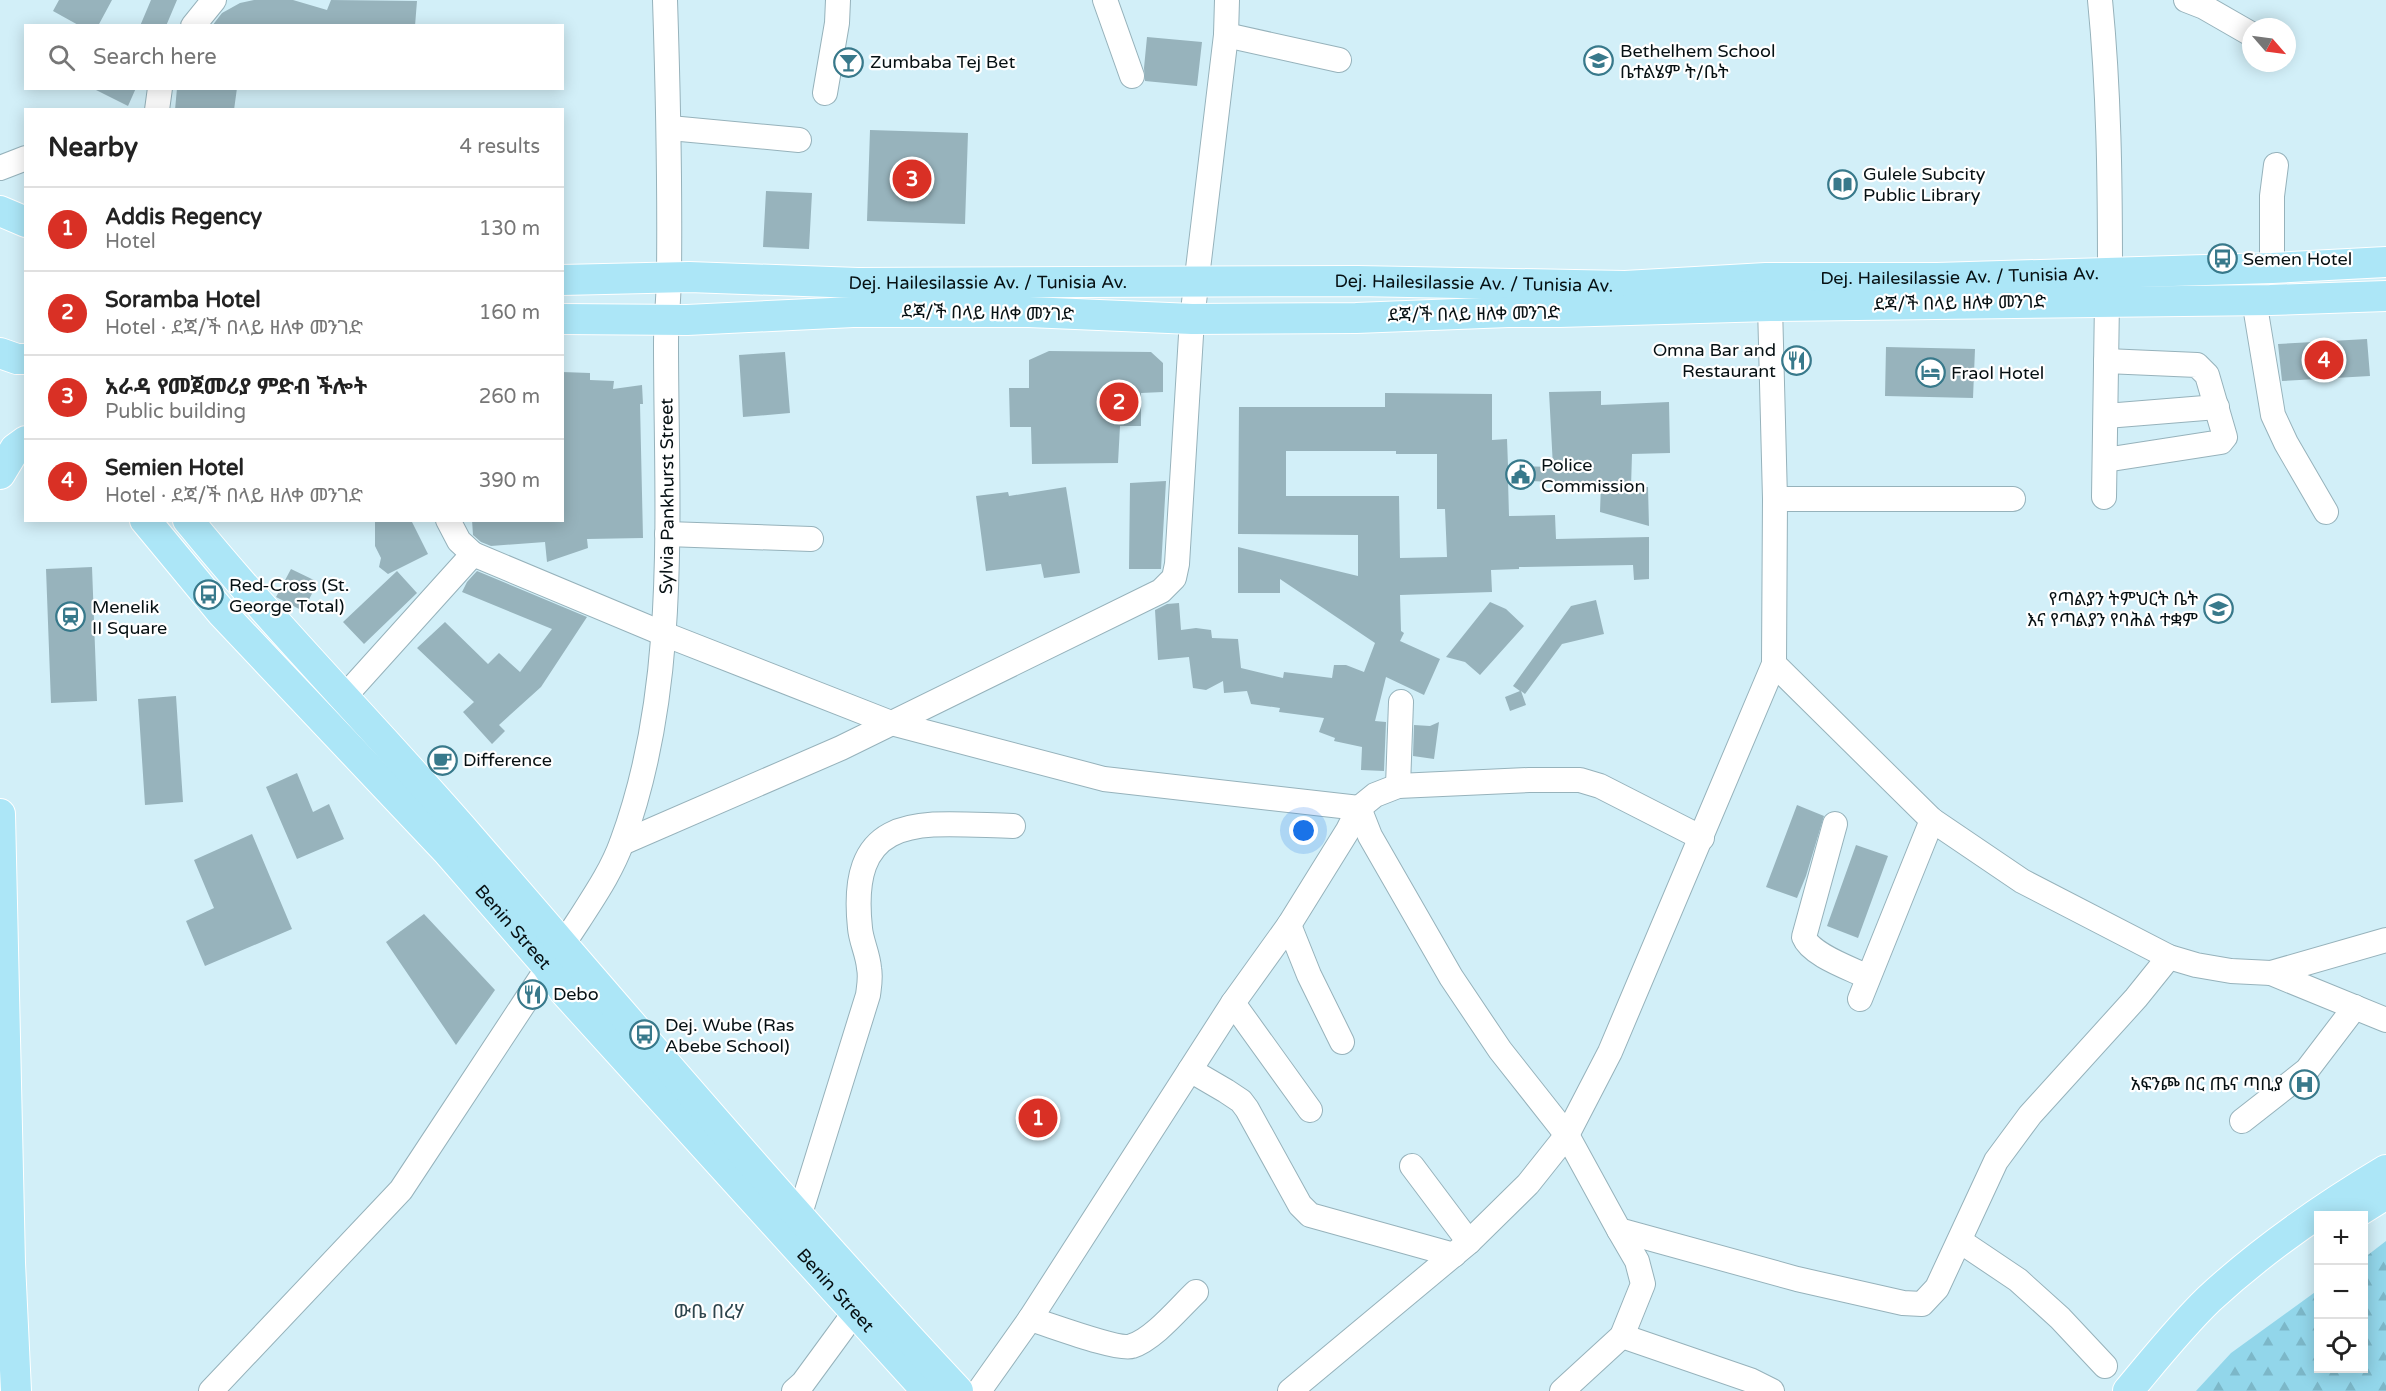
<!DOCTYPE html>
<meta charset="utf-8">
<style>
:root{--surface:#fff;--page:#f2f2f2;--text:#222;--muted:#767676;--line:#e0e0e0;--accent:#d93025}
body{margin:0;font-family:"Varela Round","Noto Sans Ethiopic",sans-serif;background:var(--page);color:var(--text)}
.controls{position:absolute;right:18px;bottom:18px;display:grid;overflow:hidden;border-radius:0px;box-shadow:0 3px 15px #0003}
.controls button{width:54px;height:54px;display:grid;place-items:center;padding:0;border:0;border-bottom:2px solid var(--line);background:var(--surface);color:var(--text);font:30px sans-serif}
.compass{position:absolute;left:2242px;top:18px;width:54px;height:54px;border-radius:50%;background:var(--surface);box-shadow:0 3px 15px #0003;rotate:118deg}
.you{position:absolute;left:1304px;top:831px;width:21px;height:21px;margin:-15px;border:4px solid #fff;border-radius:50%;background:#1a73e8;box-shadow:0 0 0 9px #1a73e833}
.badge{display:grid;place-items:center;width:39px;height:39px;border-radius:50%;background:var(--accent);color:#fff;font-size:20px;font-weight:700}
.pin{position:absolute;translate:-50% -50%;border:3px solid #fff;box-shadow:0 2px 6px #0006}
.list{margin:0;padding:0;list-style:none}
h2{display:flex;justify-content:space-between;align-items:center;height:78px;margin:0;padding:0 24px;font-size:26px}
h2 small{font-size:20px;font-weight:400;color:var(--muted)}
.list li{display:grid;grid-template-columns:39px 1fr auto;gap:18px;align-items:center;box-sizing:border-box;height:84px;padding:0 24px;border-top:2px solid var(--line)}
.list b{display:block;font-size:22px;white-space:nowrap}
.list p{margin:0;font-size:20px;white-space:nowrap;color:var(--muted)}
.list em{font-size:20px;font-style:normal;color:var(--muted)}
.icon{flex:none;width:33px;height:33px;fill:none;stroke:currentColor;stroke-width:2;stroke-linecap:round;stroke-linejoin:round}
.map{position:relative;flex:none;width:2386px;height:1391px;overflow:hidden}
.search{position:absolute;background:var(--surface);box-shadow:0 3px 15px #0003;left:24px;top:24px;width:540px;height:66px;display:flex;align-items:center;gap:15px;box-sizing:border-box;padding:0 21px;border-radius:0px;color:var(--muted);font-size:22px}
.panel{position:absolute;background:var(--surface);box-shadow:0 3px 15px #0003;left:24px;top:108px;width:540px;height:414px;border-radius:0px}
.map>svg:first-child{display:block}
.forest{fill:url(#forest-firs)}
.building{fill:#97b3bc;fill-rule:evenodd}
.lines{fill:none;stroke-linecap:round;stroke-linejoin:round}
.minor-casing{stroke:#96b2bb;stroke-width:26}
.major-casing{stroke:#fff;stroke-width:32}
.minor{stroke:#fff;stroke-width:24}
.major{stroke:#ace6f7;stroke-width:30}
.labels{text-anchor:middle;stroke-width:4.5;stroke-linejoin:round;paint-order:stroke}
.poi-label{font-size:18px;fill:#061013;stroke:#fff;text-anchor:start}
.street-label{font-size:18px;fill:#061013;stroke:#fff}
.neighbourhood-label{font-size:20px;fill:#2d454d;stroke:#fff}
</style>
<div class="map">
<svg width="2386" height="1391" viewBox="0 0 2386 1391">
<defs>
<pattern id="forest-firs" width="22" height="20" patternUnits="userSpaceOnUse" patternTransform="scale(1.5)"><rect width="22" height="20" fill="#92d6ea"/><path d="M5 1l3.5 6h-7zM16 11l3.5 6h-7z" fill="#7cb7c8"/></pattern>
</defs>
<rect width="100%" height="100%" fill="#d2eff8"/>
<path class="forest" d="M2386 1241V1391H2196L2231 1353 2318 1290V1368H2364V1258Z"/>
<path class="building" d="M59 0H112L98 26H80L53 11Z
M151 0H177L166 26H140Z
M254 0H293L327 10 331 0 417 1 415 26H212L222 13 240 3Z
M1147 37 1202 42 1197 86 1145 81 1144 68Z
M92 88H136L128 106Z
M177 88H237L234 110H175Z
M870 130 968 133 965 224 867 221Z
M766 191 812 193 809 249 763 247Z
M2367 339 2370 376 2282 381 2278 344Z
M1886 347 1975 349 1973 398 1885 396Z
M1049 351 1151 352 1163 363V392L1141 393V426H1120L1118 463 1032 464 1031 427H1010L1009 388H1029V360Z
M785 352 790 413 743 417 739 355Z
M562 372 590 373V380L614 381 613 389 642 385 643 404H640L643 538 587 539 588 548 547 562 545 542 491 546 481 542 473 535 472 520H562Z
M1601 391V405L1669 402 1670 453 1632 454 1631 487H1648L1649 526 1600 512 1601 484 1508 480 1509 516 1555 515 1556 539 1649 537V579L1634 580 1633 565 1519 567V569L1491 570 1492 592 1400 595 1401 631 1404 633 1400 641 1440 659 1424 695 1386 677 1375 721 1386 722 1384 771 1361 770 1362 747 1334 741 1335 738 1319 732 1324 718 1279 712 1280 708 1251 704 1247 691 1224 693 1223 681 1206 690 1193 688 1189 657 1158 660 1155 610 1167 604 1179 603 1181 630 1196 628 1211 630 1212 638 1238 639 1241 668 1283 678 1284 672 1332 678 1334 665H1346L1364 672 1375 643 1280 579V593H1238V547L1358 576V535L1238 534 1239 407H1385V393L1492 394V440L1507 439 1508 466 1553 467 1549 392ZM1286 451H1396V454H1437V509H1445L1447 557 1400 558 1399 496H1286Z
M1166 481 1161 569H1129L1130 483Z
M1066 487 1080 573 1044 578 1041 564 986 571 976 496 1008 492 1009 496Z
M375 520H411L428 554 388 574 379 567 381 558 375 546Z
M92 567 97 701 51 703 46 569Z
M291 569 318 582 303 611 276 597Z
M397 571 417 593 364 644 343 622Z
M477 571 587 617 541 687 499 725 505 731 492 744 463 712 474 702 417 648 445 622 488 664 499 653 520 672 552 629 462 592 467 582Z
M1596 600 1604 634 1562 644 1525 694 1521 691 1526 705 1510 711 1505 697 1520 691 1513 686 1571 606Z
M1490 602 1506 609 1524 626 1480 675 1465 662 1446 657Z
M176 696 183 802 145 805 138 699Z
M1439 722 1434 759 1413 756 1414 725 1430 726Z
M297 773 313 812 329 804 344 839 297 859 266 787Z
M1797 805 1824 816 1806 876 1797 898 1766 887Z
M252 834 292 929 205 966 186 921 214 908 194 860Z
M1856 845 1888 856 1858 938 1827 926Z
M424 914 495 990 456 1045 386 942Z"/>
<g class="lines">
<defs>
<g id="minor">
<path d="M1105 0 1132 76"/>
<path d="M2100 0C2109 91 2110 181 2110 271"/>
<path d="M2186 0 2204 7 2251 34"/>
<path d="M193 26 214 0"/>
<path d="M1226 35 1339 60"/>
<path d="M825 93 837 23 838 0"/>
<path d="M157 110 160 88"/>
<path d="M670 128 799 140"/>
<path d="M0 168 26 158"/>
<path d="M2272 268V196L2276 165"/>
<path d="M2254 300 2273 415 2286 443 2326 512"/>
<path d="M2106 416 2217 407"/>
<path d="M2105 460 2221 442 2225 437 2207 375 2197 365 2106 361"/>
<path d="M2104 497 2107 301"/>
<path d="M1775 499H2013"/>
<path d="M448 520 459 541 473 554"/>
<path d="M667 534 811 539"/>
<path d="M1774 664 1932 820 2022 881 2169 957 2196 965 2231 971 2271 973 2386 1020"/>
<path d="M344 697 473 554 664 634 891 723 1104 779 1359 808"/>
<path d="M1398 786 1401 702"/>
<path d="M1359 808 1370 836 1451 977 1500 1050 1567 1135 1619 1230 1797 1279 1903 1303 1922 1304 1937 1288 1996 1161 2030 1115 2136 998 2169 957"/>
<path d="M1835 824 1804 937C1811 955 1850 968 1868 977"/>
<path d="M622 843 841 748 1161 591 1174 578 1177 564 1192 319 1226 35 1227 0"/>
<path d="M1289 925 1309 975 1342 1042"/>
<path d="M2271 973 2386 940"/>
<path d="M1860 999 1932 820"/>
<path d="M1233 1003 1310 1110"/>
<path d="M1190 1070 1226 1091 1241 1101 1247 1109 1300 1205 1310 1215 1454 1255"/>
<path d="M2242 1121 2307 1070 2355 1007"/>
<path d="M1412 1166 1469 1242"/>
<path d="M791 1227 799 1217 868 995C869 987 871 977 869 968 868 954 861 941 860 928 847 807 926 824 1013 826"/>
<path d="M1960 1241 2018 1280 2060 1318 2105 1366"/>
<path d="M1030 1319C1048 1324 1118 1351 1132 1346 1154 1339 1179 1308 1196 1292"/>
<path d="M1622 1336 1750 1380 1772 1391"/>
<path id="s1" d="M211 1391 401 1190 579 920C595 895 612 870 622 842 680 686 666 506 666 343 666 320 669 296 669 273 670 182 668 91 665 0"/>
<path d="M794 1391 803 1383 855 1312 862 1295"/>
<path d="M979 1391 1030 1319 1233 1003 1289 925 1348 830 1359 808 1375 795 1398 786 1529 780H1580L1600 786 1702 838"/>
<path d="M1290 1391 1469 1242 1528 1184 1567 1135 1610 1052 1774 664 1775 499 1770 306 1768 289"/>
<path d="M1562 1391 1622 1336 1643 1284 1637 1261 1619 1230"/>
</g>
<g id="major">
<path d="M0 211 26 222"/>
<path id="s2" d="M562 280 689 277 858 283 1357 281 1625 286 1766 278H1937L2272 268 2386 262"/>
<path d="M562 319 687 320 853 312H1029L1192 319 1356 318 1508 312H1559L1770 306 2270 300 2386 296"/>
<path d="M0 353 17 359H26"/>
<path d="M0 474 15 449 26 441"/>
<path id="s3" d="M145 520 222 613 447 851 547 966 564 991 927 1391"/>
<path d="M188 520C277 629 376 729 468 835 630 1022 789 1210 958 1391"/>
<path d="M0 814 10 1263 16 1391"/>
<path d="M2351 1216 2386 1194"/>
<path d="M2128 1391C2154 1360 2180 1327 2209 1299 2263 1249 2324 1207 2386 1170"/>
</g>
</defs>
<use href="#minor" class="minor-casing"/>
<use href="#major" class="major-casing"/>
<use href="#minor" class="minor"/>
<use href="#major" class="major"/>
</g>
<defs>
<symbol id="school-ring" viewBox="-11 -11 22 22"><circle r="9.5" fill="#fff" stroke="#38798b" stroke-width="1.5"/><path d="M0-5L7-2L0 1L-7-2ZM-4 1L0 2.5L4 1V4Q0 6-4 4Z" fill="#38798b"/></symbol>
<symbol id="bar-ring" viewBox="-11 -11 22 22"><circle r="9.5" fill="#fff" stroke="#38798b" stroke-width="1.5"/><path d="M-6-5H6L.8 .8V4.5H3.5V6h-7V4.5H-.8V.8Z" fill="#38798b"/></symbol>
<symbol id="library-ring" viewBox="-11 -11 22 22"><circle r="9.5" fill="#fff" stroke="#38798b" stroke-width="1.5"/><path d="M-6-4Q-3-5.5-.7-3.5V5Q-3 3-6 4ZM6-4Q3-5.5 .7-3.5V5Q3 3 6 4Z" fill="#38798b"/></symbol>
<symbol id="bus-ring" viewBox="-11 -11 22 22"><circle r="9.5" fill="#fff" stroke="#38798b" stroke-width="1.5"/><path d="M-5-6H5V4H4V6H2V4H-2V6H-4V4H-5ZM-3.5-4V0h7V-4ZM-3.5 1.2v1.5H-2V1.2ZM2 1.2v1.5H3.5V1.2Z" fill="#38798b"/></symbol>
<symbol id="restaurant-ring" viewBox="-11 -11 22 22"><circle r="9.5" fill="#fff" stroke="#38798b" stroke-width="1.5"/><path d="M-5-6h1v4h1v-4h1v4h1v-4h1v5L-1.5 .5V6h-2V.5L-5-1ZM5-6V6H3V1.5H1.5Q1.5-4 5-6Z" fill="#38798b"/></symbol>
<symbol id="hotel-ring" viewBox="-11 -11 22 22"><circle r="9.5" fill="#fff" stroke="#38798b" stroke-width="1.5"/><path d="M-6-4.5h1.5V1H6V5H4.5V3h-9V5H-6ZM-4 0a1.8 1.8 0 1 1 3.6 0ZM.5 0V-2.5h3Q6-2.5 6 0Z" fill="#38798b"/></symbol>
<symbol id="civic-ring" viewBox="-11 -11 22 22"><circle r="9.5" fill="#fff" stroke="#38798b" stroke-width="1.5"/><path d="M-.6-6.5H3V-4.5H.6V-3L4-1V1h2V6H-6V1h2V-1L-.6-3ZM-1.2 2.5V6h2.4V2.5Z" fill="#38798b"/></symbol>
<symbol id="station-ring" viewBox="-11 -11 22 22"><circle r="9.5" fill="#fff" stroke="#38798b" stroke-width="1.5"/><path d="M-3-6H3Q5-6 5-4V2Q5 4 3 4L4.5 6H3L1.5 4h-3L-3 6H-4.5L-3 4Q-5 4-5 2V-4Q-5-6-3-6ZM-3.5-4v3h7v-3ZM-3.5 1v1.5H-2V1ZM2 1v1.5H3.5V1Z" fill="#38798b"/></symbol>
<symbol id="cafe-ring" viewBox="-11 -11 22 22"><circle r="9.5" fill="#fff" stroke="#38798b" stroke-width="1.5"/><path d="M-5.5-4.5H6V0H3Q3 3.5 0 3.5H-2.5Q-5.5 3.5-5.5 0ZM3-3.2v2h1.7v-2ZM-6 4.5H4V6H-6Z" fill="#38798b"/></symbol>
<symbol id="hospital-ring" viewBox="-11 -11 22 22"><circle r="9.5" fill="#fff" stroke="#38798b" stroke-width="1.5"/><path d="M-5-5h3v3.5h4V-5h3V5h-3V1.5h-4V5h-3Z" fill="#38798b"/></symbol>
</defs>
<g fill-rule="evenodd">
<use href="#school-ring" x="1582" y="44" width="33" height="33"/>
<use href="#bar-ring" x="832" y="46" width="33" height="33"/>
<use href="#library-ring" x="1826" y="168" width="33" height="33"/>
<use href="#bus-ring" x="2206" y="242" width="33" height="33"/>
<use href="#restaurant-ring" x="1780" y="344" width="33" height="33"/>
<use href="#hotel-ring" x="1914" y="356" width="33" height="33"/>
<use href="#civic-ring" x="1504" y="458" width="33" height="33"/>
<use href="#bus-ring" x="192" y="578" width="33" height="33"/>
<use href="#school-ring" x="2202" y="592" width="33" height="33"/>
<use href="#station-ring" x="54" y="600" width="33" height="33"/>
<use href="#cafe-ring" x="426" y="744" width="33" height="33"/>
<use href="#restaurant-ring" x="516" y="978" width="33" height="33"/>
<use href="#bus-ring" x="628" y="1018" width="33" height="33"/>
<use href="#hospital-ring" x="2288" y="1068" width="33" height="33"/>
</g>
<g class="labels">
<g class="poi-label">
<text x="1620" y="57">Bethelhem School<tspan x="1620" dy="21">ቤተልሄም ት/ቤት</tspan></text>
<text x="870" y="68">Zumbaba Tej Bet</text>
<text x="1863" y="180">Gulele Subcity<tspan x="1863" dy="21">Public Library</tspan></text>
<text x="2243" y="265">Semen Hotel</text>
<text x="1776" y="356" text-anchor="end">Omna Bar and<tspan x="1776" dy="21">Restaurant</tspan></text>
<text x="1951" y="379">Fraol Hotel</text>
<text x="1541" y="471">Police<tspan x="1541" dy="21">Commission</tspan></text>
<text x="229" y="591">Red-Cross (St.<tspan x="229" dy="21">George Total)</tspan></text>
<text x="2198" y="605" text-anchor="end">የጣልያን ትምህርት ቤት<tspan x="2198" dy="21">እና የጣልያን የባሕል ተቋም</tspan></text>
<text x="92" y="613">Menelik<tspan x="92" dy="21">II Square</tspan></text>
<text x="463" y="766">Difference</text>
<text x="553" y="1000">Debo</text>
<text x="665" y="1031">Dej. Wube (Ras<tspan x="665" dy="21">Abebe School)</tspan></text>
<text x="2283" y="1090" text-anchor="end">አፍንጮ በር ጤና ጣቢያ</text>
</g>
<g class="street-label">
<text dy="6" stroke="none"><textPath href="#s2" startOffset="1398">Dej. Hailesilassie Av. / Tunisia Av.</textPath></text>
<text dy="6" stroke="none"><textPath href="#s2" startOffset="426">Dej. Hailesilassie Av. / Tunisia Av.</textPath></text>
<text dy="6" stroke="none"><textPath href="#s2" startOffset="912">Dej. Hailesilassie Av. / Tunisia Av.</textPath></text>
<text transform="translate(1960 303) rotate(-1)" y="6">ደጃ/ች በላይ ዘለቀ መንገድ</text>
<text transform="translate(988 313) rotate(1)" y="6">ደጃ/ች በላይ ዘለቀ መንገድ</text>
<text transform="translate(1474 314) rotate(-1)" y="6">ደጃ/ች በላይ ዘለቀ መንገድ</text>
<text dy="6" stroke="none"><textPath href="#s1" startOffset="1040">Sylvia Pankhurst Street</textPath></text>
<text dy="6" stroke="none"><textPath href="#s3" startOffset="549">Benin Street</textPath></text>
<text dy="6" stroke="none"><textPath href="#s3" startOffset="1035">Benin Street</textPath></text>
</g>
<g class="neighbourhood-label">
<text x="709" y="1318">ውቤ በረሃ</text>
</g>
</g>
</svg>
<div class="controls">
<button>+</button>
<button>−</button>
<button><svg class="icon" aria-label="locate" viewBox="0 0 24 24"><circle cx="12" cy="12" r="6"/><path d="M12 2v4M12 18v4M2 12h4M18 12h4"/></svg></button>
</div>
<svg class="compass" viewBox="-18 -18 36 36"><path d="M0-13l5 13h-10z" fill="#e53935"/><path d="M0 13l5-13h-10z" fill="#767676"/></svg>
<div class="you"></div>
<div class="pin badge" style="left:1038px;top:1118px">1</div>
<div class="pin badge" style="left:1119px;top:402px">2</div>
<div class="pin badge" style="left:912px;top:179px">3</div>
<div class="pin badge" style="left:2324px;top:360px">4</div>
<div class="search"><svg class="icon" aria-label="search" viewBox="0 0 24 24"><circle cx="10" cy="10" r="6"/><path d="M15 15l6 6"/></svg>Search here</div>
<section class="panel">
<h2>Nearby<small>4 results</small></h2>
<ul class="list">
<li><span class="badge">1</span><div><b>Addis Regency</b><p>Hotel</p></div><em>130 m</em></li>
<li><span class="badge">2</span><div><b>Soramba Hotel</b><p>Hotel · ደጃ/ች በላይ ዘለቀ መንገድ</p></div><em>160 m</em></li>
<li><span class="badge">3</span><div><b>አራዳ የመጀመሪያ ምድብ ችሎት</b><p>Public building</p></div><em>260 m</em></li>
<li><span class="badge">4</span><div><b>Semien Hotel</b><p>Hotel · ደጃ/ች በላይ ዘለቀ መንገድ</p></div><em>390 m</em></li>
</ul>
</section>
</div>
